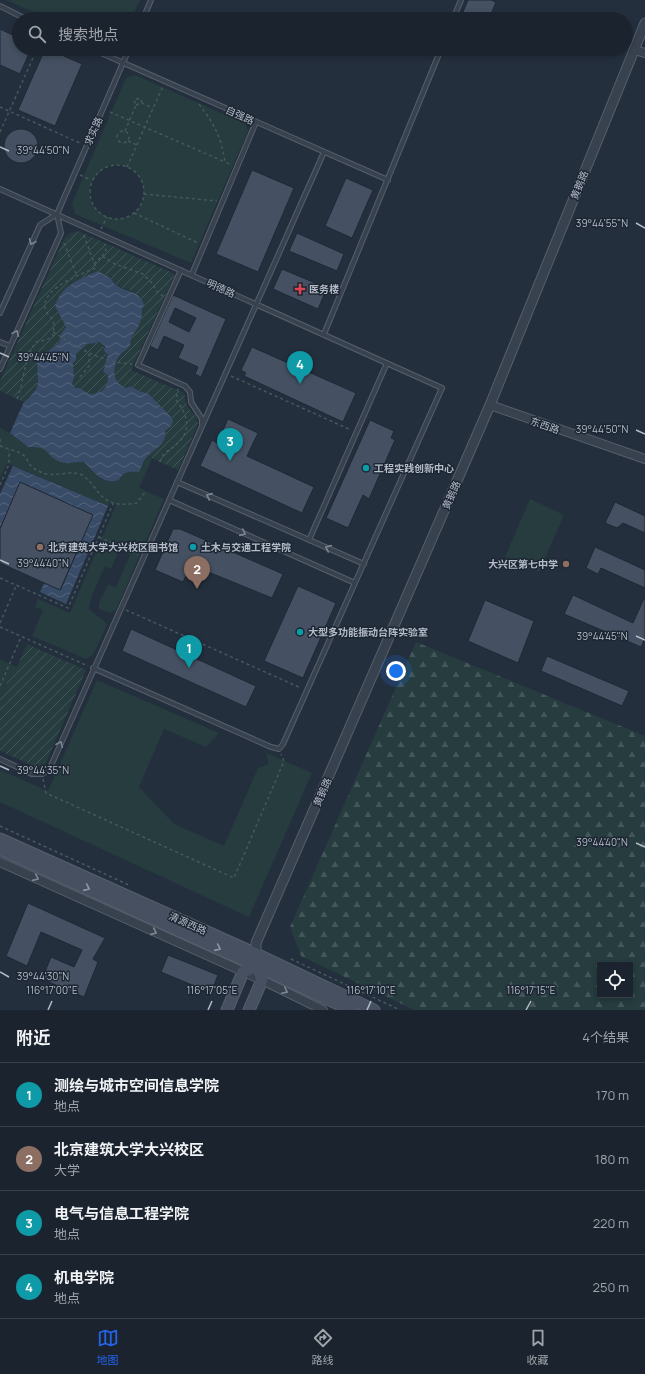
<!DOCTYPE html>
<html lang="zh">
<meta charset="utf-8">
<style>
:root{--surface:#1b232e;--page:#242b36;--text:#f1f3f6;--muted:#a0a4aa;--line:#39404a;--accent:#2563eb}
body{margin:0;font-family:Manrope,"Noto Sans SC",sans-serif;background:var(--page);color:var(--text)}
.controls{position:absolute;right:12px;bottom:12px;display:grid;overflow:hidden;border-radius:0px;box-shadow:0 2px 6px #0003}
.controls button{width:36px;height:36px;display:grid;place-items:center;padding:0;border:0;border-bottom:1px solid var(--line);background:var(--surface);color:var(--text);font:20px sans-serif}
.you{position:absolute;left:396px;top:671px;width:14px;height:14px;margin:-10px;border:3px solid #fff;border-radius:50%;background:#1a73e8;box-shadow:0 0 0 6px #1a73e833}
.badge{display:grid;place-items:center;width:26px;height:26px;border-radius:50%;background:var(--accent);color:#fff;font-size:13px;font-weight:700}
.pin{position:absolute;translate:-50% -33px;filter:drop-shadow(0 1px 2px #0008)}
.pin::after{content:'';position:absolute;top:21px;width:14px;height:12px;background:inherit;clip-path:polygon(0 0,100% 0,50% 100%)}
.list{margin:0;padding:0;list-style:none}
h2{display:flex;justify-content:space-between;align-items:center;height:52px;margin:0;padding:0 16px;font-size:17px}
h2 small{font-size:13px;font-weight:400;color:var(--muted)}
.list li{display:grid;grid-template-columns:26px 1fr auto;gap:12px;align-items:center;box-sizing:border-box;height:64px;padding:0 16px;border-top:1px solid var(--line)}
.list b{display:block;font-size:15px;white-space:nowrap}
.list p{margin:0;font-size:13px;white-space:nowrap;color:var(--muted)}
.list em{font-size:13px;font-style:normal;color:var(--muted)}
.icon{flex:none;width:22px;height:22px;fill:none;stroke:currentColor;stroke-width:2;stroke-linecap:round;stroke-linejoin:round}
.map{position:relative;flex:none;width:645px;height:1010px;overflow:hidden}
.search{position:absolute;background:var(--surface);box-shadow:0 2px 6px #0003;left:12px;right:12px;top:12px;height:44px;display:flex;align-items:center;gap:10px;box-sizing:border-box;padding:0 14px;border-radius:22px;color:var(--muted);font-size:15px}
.sheet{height:308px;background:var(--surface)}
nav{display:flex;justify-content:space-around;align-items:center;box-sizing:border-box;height:56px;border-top:1px solid var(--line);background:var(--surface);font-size:11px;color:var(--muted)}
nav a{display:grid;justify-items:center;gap:2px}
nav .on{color:var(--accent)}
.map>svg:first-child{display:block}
.grass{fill:#263c3f;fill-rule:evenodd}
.forest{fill:url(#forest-firs);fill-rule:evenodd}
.garden{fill:url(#garden-furrows)}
.water{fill:url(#water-waves);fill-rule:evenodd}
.building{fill:#455162;stroke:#1f2835;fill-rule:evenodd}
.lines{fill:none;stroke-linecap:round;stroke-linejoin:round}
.service-casing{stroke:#565f6c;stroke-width:6}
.minor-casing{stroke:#565f6c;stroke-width:10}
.tertiary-casing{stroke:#565f6c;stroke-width:11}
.secondary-casing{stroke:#565f6c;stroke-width:13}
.path{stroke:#44595c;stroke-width:1.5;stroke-dasharray:3 3;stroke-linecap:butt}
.service{stroke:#38414e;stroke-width:4}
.minor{stroke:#38414e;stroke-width:8}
.tertiary{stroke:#38414e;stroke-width:9}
.secondary{stroke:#465061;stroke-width:11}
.oneway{stroke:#7c8592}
.oneway2{stroke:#8e96a5}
.ticks{fill:none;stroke:#b4bcc9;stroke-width:1.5}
.health-dot{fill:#e0444e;stroke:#1d2633;stroke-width:1.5}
.culture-dot{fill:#0f9aa8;stroke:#1d2633;stroke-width:1.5}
.education-dot{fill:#8d6e63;stroke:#1d2633;stroke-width:1.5}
.labels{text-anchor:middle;stroke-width:3;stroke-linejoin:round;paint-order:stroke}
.street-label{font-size:10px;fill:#b4bcc9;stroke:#1d2633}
.poi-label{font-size:10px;font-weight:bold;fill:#b4bcc9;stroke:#1d2633;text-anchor:start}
.ticks-label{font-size:10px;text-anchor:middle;fill:#b4bcc9;stroke:#1d2633;stroke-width:3;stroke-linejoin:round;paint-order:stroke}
</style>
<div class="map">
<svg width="645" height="1010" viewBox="0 0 645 1010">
<defs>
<pattern id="forest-firs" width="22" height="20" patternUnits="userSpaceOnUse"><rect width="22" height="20" fill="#263c3f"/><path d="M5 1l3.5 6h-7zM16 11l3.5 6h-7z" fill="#435659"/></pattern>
<pattern id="garden-furrows" width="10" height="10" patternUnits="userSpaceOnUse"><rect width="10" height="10" fill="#263c3f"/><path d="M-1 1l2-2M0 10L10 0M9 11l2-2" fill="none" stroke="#435659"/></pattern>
<pattern id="water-waves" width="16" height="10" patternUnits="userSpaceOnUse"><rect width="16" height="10" fill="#394c67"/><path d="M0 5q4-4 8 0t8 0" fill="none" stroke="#53647b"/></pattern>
</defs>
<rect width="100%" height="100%" fill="#242f3e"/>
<path class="grass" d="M6 0H140L131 19H49Z
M135 75 246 124 248 131 191 263 75 214 72 203 126 78ZM111 165C154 163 153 217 118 219 111 219 104 216 98 211 81 195 91 173 111 165Z
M0 428 10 433 28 447H38L44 448 55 459 68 463 79 462H84L102 480C116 477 128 472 141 469L147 456 152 459 139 488 164 499 116 610 110 613 99 609V603L108 584 116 587 130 555 119 550 111 569 105 566 91 598 89 609C95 616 102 617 107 625L93 655 86 659 32 636 43 610 35 607 38 599 70 613 116 505 110 502 108 506 7 463 0 478Z
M530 499 564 515 539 572 505 557Z
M0 659 14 666 0 698Z
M97 680 219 733 206 747 164 729 139 787 174 824 224 846 258 768 269 764 266 753 312 773 249 917 0 802V770L48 791Z"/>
<path class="forest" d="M416 642 645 736V1010H414L301 956 290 927ZM600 965H630V995H600Z"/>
<path class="garden" d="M78 231 175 274 131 370 184 393 187 406 196 417 198 424 178 470 147 456 164 441 165 431 171 426V417L149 394 139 391 131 386 126 388 122 386 116 381 114 378 113 371 120 356 126 350 133 334 140 324 142 307 131 291 116 285 111 279 98 271 75 281 68 286 56 306 66 327 61 334 59 343C52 347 39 357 37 365 37 368 38 372 38 375 38 387 34 394 24 402L0 391V381L64 239 70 233Z
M98 341C111 351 107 358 103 372L108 375C107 389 102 394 88 394L79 388H75L72 384 74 377 73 363 76 354 87 344 96 343Z
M27 644 86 670 45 765 36 767 0 751V698L14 666 17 667Z"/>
<path class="water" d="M98 271C102 274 108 276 112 280 113 282 114 284 116 285 125 292 141 291 144 305L142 307C142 312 142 318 140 323 137 332 130 334 130 346 127 349 123 352 120 355 112 367 111 382 126 388L131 386 139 391 149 394 171 417 173 421 171 426 165 431C168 443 154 449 147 457 143 461 142 467 139 472 130 471 122 472 119 480 102 485 95 473 84 462 76 461 69 465 61 462 44 456 52 446 28 447L10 433 24 402 30 397 36 389 38 382 37 364 41 356 59 343 61 334 66 327 55 306C62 285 79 279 98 271ZM98 341 105 346 104 351 108 354 103 372 108 375C108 388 102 394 89 394L79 388H75L72 384 74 377 73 363 76 360V354L87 344 96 343Z
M13 466 108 506 66 604 40 592 44 583 61 590 93 515 20 482 0 528V494Z"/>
<path class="building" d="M468 0H491L496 2 489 19H460Z
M0 29 19 38V49H31L20 74 0 65Z
M45 49H48L82 64 55 126 18 110Z
M4 146a17 17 0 1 1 34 0a17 17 0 1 1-34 0Z
M252 170 294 188 258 272 216 254Z
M346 178 373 190 352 238 325 226Z
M297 233 344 254 337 271 289 251Z
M282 269 327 288 318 309 273 289Z
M173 295 226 319 201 377 195 374 198 367 178 358 184 345 164 336 158 350 150 346ZM175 308 196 318 189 332 169 322Z
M252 347 356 393 343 422 244 376 246 373 241 370Z
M228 419 258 433 247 456 314 487 302 513 200 466 212 440 217 443Z
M370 420 394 431 391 438 395 440 369 499 363 495 348 528 326 518Z
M20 482 93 515 60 590 0 563V529Z
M615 502 645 516V533L623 523 617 528 605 523Z
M173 529H180L283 574 272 598 191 565 183 582 155 570Z
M595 547 645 570V588L601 568 598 574 586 568Z
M298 586 336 603 303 678 264 661Z
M573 595 633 623 645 596V638L641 647 564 614Z
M485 600 534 621 518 663 468 641Z
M131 629 256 686 246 707 122 651Z
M547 656 629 691 622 706 541 671Z
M28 903 105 938 93 959 98 962 84 997 42 979 51 957 74 967 82 950 41 932 27 966 6 956Z
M168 955 218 975 211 993 161 972Z"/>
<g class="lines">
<defs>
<path id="service" d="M0 6 26 19
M143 19 151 0
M453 19 461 0
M92 49 388 180
M0 189 442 388 283 744 279 749 271 747 93 668
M181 270 138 365 185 386 190 392 191 402 202 419V424
M192 274 256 122
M0 313 40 225 57 214 129 49
M324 334 441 49
M0 342 10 346
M0 369 61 233 57 214
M177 482 364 564
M169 500 355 583
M309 540 387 363
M0 759 32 774H42L50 768 324 152"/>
<path id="minor" d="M634 50 645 53
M490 405 645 459
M0 862 262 980 323 1010"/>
<path id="tertiary" d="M256 959V943L490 405 645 23"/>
<path id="secondary" d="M0 839 256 954 374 1010
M0 849 257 966 351 1010
M227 1010 243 972 257 966
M249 1010 262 980 257 966"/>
</defs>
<use href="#service" class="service-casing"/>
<use href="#minor" class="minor-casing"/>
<use href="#tertiary" class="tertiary-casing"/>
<use href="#secondary" class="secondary-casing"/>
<path class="path" d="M199 104C214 124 221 136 225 162L232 165
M136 105 142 103 153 108
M0 107 82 144
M110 112 225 162
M117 137a6 6 0 1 1 12 0a6 6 0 1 1-12 0Z
M125 131 136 105 134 100 140 98 142 103
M0 132 37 49
M128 141 137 145
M90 192a27 27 0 1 1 54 0a27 27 0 1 1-54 0Z
M127 167 163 86
M80 175 91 180
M144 194 217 201
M134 213 198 243
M101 229 107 217
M64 243 77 276
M102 256 106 252 105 244
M94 264 102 256 115 264 143 274 152 283 158 293 163 296
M53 332C80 348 99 362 132 364
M231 376 351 430
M80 377 89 366V354
M17 399C25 379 23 360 36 342L46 340 53 336C53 331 55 326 53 321 51 316 46 314 45 308 42 288 81 274 96 268L83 233
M0 439 1 446
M0 446C7 449 21 451 25 457 27 458 27 460 28 462 31 467 37 471 43 473 56 478 69 469 82 475 87 478 91 483 95 488 107 505 117 506 137 503L146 491
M160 462C161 460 162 456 164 454 168 450 173 448 177 444 192 430 188 415 176 400L178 389
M0 485 9 464V450
M99 537 138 555
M0 578 68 608 113 504
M126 610 301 688
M0 623 16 586
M0 627 88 666
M0 686 21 637
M43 779 46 793 234 878 284 761 281 754
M0 826 131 886
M291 959 400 1010"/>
<use href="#service" class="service"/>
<use href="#minor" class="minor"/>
<use href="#tertiary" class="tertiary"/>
<use href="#secondary" class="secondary"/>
</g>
<defs><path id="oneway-chevron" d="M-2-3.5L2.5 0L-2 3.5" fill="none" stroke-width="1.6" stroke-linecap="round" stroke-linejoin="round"/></defs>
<g class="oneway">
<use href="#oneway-chevron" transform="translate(32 242) rotate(114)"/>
<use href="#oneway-chevron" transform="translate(16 333) rotate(-66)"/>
<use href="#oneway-chevron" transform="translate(209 496) rotate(-156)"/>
<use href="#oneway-chevron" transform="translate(243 533) rotate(24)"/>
<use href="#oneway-chevron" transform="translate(328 548) rotate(-156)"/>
<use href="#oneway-chevron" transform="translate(60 744) rotate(-66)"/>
<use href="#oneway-chevron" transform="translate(36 878) rotate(24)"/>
<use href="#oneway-chevron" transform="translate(154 932) rotate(24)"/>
<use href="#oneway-chevron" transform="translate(285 991) rotate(26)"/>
</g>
<g class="oneway2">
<use href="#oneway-chevron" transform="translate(87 888) rotate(24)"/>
<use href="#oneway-chevron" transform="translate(218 948) rotate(24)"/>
</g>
<path class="ticks" d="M0 147 9 151M636 223 645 228M0 353 9 357M636 430 645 434M0 560 9 564M636 636 645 640M0 766 9 770M636 843 645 847M0 972 9 977M48 1010 52 1001M208 1010 212 1001M367 1010 371 1001M526 1010 531 1001"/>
<path class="health-dot" d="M298 283h4v4h4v4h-4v4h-4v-4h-4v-4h4z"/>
<g class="culture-dot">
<circle cx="366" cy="468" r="4"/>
<circle cx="193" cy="547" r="4"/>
<circle cx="300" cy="632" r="4"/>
</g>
<g class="education-dot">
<circle cx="40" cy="547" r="4"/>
<circle cx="566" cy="564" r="4"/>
</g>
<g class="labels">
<g class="street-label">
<text transform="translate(240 115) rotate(24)" y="4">自强路</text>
<text transform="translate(93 131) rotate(-66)" y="4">求实路</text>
<text transform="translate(579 185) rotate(-68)" y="4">黄鹅路</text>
<text transform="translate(221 288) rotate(24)" y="4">明德路</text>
<text transform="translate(545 425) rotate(19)" y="4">东西路</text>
<text transform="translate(451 495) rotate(-67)" y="4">黄鹅路</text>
<text transform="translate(322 792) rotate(-67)" y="4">黄鹅路</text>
<text transform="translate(188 923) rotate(24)" y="4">清源西路</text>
</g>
<g class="poi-label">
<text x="309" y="293">医务楼</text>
<text x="374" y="472">工程实践创新中心</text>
<text x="48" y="551">北京建筑大学大兴校区图书馆</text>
<text x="201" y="551">土木与交通工程学院</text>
<text x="558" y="568" text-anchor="end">大兴区第七中学</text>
<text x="308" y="636">大型多功能振动台阵实验室</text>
</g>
</g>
<g class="ticks-label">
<text x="43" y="154">39°44'50"N</text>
<text x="602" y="227">39°44'55"N</text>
<text x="43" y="361">39°44'45"N</text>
<text x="602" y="433">39°44'50"N</text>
<text x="43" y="567">39°44'40"N</text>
<text x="602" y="640">39°44'45"N</text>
<text x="43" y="774">39°44'35"N</text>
<text x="602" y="846">39°44'40"N</text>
<text x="43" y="980">39°44'30"N</text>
<text x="52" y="994">116°17'00"E</text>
<text x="212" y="994">116°17'05"E</text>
<text x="371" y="994">116°17'10"E</text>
<text x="531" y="994">116°17'15"E</text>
</g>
</svg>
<div class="controls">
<button><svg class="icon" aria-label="locate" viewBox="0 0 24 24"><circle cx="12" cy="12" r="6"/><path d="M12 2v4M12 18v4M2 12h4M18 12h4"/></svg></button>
</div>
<div class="you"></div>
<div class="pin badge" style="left:189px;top:668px;background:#0f9aa8">1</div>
<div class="pin badge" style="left:197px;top:589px;background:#8d6e63">2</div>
<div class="pin badge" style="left:230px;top:461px;background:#0f9aa8">3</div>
<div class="pin badge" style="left:300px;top:384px;background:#0f9aa8">4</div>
<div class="search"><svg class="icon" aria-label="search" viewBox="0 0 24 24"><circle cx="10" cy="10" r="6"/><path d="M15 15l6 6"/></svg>搜索地点</div>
</div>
<section class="sheet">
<h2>附近<small>4个结果</small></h2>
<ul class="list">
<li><span class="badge" style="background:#0f9aa8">1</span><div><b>测绘与城市空间信息学院</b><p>地点</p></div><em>170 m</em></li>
<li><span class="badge" style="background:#8d6e63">2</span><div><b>北京建筑大学大兴校区</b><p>大学</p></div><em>180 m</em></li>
<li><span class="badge" style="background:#0f9aa8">3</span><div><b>电气与信息工程学院</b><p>地点</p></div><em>220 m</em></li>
<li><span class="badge" style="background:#0f9aa8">4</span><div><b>机电学院</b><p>地点</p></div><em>250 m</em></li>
</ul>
</section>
<nav>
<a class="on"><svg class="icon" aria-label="map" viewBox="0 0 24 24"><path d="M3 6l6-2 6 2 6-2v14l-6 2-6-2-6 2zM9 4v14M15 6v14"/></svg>地图</a>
<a><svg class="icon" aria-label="directions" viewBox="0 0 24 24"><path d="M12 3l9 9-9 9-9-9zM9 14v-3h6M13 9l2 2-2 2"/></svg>路线</a>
<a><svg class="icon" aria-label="saved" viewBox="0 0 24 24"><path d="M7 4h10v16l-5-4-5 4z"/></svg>收藏</a>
</nav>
